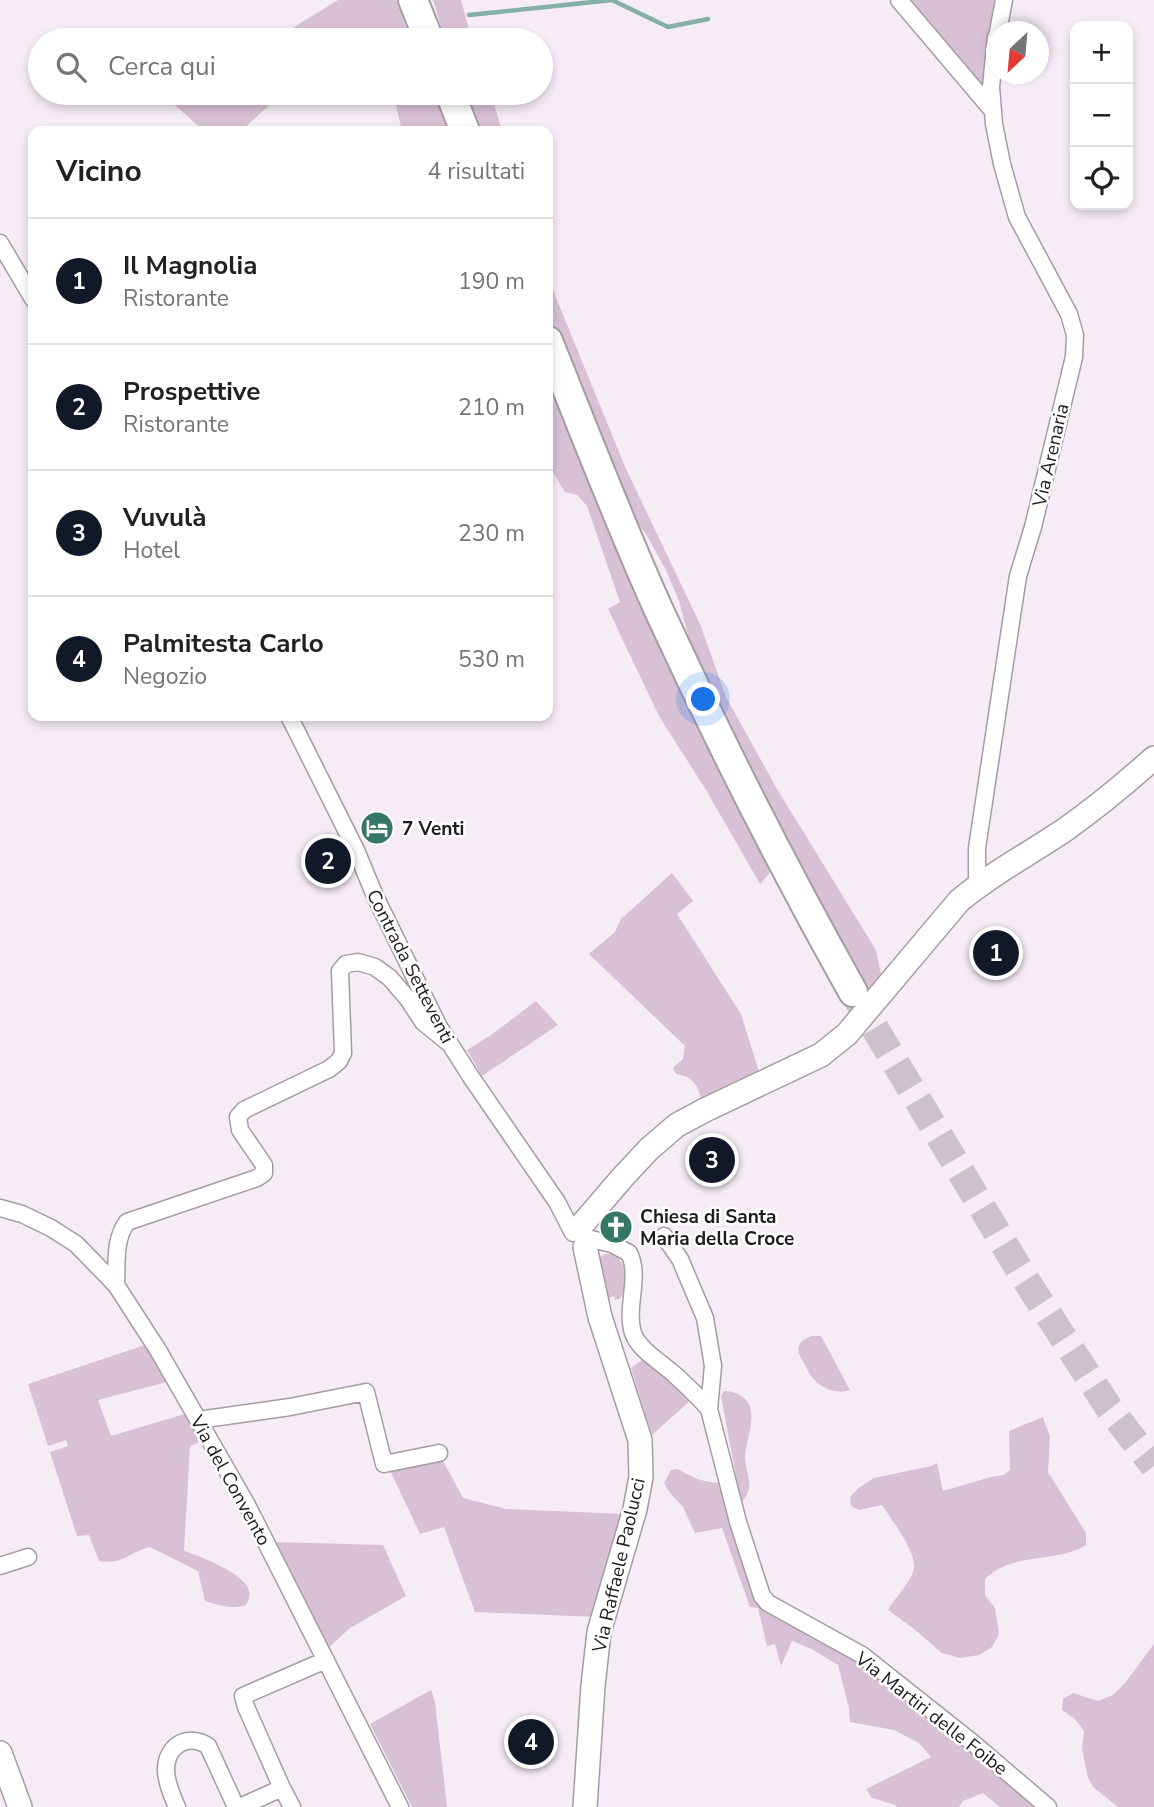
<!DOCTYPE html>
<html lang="it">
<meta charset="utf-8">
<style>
:root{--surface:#fff;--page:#f6f6f6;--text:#202124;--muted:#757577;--line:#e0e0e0;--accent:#111827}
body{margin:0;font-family:"Nunito Sans",sans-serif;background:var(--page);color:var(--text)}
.controls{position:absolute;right:21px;top:21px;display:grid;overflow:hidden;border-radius:14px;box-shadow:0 4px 10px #0003}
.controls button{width:63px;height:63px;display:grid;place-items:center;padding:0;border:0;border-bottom:2px solid var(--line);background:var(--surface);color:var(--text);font:35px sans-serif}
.compass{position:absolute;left:986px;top:21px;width:63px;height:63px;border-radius:50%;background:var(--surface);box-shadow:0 4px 10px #0003;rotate:206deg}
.you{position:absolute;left:704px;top:700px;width:24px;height:24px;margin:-18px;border:5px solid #fff;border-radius:50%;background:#1a73e8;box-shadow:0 0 0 10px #1a73e833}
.badge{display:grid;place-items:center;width:46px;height:46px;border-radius:50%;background:var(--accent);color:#fff;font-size:23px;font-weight:700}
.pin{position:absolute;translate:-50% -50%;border:4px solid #fff;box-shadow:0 2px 7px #0006}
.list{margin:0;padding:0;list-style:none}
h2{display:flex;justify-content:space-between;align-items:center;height:91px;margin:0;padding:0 28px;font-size:30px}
h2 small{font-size:23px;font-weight:400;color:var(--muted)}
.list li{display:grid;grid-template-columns:46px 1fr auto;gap:21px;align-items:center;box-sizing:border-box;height:126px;padding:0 28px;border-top:2px solid var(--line)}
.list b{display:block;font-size:26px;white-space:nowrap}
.list p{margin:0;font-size:23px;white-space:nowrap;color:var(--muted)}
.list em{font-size:23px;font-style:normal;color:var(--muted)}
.icon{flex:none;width:38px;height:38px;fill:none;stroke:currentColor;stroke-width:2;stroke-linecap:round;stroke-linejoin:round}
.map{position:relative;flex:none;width:1154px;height:1807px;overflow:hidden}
.search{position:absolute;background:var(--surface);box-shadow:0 4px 10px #0003;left:28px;top:28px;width:525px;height:77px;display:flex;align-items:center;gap:18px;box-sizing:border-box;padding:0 24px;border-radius:38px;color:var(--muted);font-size:26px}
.panel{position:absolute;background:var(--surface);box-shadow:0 4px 10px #0003;left:28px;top:126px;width:525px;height:595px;border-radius:14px}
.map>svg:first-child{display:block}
.green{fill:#d8c1d5}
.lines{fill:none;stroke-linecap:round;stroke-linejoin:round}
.stream{stroke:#86b0a3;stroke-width:4.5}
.highway-tunnel{stroke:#cbc2ca;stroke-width:28;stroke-dasharray:28 14;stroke-linecap:butt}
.street-casing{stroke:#a69ca4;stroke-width:19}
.secondary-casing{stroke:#a69ca4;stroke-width:26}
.highway-casing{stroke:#a69ca4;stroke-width:32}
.street{stroke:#fff;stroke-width:16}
.secondary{stroke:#fff;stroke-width:23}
.highway{stroke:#fff;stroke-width:28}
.labels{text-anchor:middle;stroke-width:5;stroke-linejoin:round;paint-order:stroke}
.street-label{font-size:19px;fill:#1e1b1e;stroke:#fff}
.poi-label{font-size:19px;font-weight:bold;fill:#1e1b1e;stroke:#fff;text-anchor:start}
</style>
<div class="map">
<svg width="1154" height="1807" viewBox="0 0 1154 1807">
<rect width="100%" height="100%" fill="#f6ecf5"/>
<path class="green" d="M338 0H396L411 40H273Z
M433 0H461L472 40H445Z
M902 0H1002L989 101Z
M161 93H300L277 98 241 131H204Z
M393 93H433L451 131H402Z
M460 93H491L502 131H476Z
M548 278 626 469 700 624 726 697 777 789 876 950 883 983 868 998 815 901 775 816 697 661 686 628 679 601 666 570 647 536 625 505 548 316Z
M548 359 637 599 774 868 760 884 706 790 659 716 608 609 620 602 587 506 577 495 565 492 549 466H548Z
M672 873 693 901 677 914 741 1014 761 1078 696 1108 701 1098C697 1083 691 1076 676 1074L673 1068 683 1059 685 1046 589 954 615 932 621 919Z
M536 1001 558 1025 482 1076 467 1050 491 1035Z
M605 1254C627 1253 629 1282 621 1298L615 1300 614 1296 606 1299 597 1264 599 1258Z
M812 1336H821L850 1390C836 1395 820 1388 811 1376 808 1372 806 1366 803 1361 800 1356 797 1352 799 1346 801 1340 807 1338 812 1336Z
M148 1344 171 1381 98 1400 111 1436 188 1413 204 1440 190 1446 184 1551C200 1556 242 1573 248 1588 251 1595 249 1599 246 1605 232 1610 219 1605 205 1601L198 1571 150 1547C129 1552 124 1565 99 1561L89 1535 77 1536 50 1452 68 1446 66 1440 48 1446 28 1384Z
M646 1357 692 1399 652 1435 631 1368Z
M724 1391C730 1391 734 1392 740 1395 762 1408 746 1437 745 1456 745 1475 757 1486 741 1503L721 1396Z
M1043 1417 1050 1437 1048 1472 1086 1533V1545C1055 1564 1013 1551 985 1579V1595L995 1608 999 1634 992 1647 979 1655 960 1658 942 1653 914 1629 888 1610C894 1599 913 1580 914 1568 916 1551 891 1519 882 1505L859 1510 851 1506 850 1497 860 1487 874 1478 931 1466 937 1463 943 1491 991 1477 1004 1475 1010 1470 1009 1431Z
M441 1457 463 1498 506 1509 623 1514 596 1617 475 1612 444 1527 420 1534 389 1468Z
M678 1469C693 1478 705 1483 722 1483L728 1495 738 1550 753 1592 855 1659 926 1718 990 1763 1037 1807H1000L983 1793 963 1801 959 1807H897L895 1805 872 1798 866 1789 931 1757 919 1743 894 1730 850 1722 849 1708 838 1665 812 1649 792 1641 781 1666 775 1644 767 1646 758 1608 750 1607 722 1528 695 1533 683 1507 670 1493 664 1483 671 1470Z
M275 1542 383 1545 406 1596 350 1628 327 1649Z
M1154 1644V1807H1118L1093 1787 1088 1778 1082 1749 1084 1731 1075 1719 1062 1710 1063 1699 1073 1693 1098 1701 1113 1695 1125 1683Z
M431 1690 435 1702 447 1807H412L370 1724Z"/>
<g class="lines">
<path class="stream" d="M469 15 612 0 668 27 708 19"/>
<path class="highway-tunnel" d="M853 992 1022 1274 1109 1408 1154 1466"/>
<defs>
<path id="street" d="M899 0 993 111
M998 32 1004 0
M0 243 33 299
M289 716 356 850 375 896 438 1025 471 1077 557 1202 573 1233
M977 886V848L1018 576 1033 527 1074 357 1075 335 1069 314 1017 217 1002 164 994 124 991 87 996 37
M0 1208 22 1214 51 1228 76 1244 116 1285 158 1350 247 1505 400 1807
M664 1236 680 1259 705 1318 713 1366 709 1409
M591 1239 612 1244 629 1253C641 1277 625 1307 633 1333 639 1350 662 1363 675 1375 687 1386 699 1397 709 1409L738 1522 762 1596 768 1603 862 1655 973 1743 1048 1807
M116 1285C117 1263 114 1240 127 1222L257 1178 264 1173V1165L240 1130 238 1117 244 1110 329 1069 339 1061 343 1053 340 971 346 964 358 962 375 967 390 978 408 999 423 1022 450 1044
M198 1420 290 1407 366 1392 384 1464 439 1453
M0 1566 28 1557
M177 1807C172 1796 166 1781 166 1770 166 1745 188 1733 208 1746L236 1807
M240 1807 282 1788
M292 1807 282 1788 246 1707 243 1696 326 1660"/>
<path id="secondary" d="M580 1227 622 1178 649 1149 677 1125 705 1110 821 1055 847 1034 959 901C992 873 1031 853 1066 829 1097 807 1126 783 1154 758
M585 1247 600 1317 640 1440 641 1477 635 1509 599 1632 593 1686 585 1807
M0 1753 20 1807"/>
<path id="highway" d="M413 0 429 40
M450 93 465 131
M548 341C585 433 620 525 661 615 720 743 784 869 853 992"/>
</defs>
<use href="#street" class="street-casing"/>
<use href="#secondary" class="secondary-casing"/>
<use href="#highway" class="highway-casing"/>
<use href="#street" class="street"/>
<use href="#secondary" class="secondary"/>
<use href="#highway" class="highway"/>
</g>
<defs>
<symbol id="hotel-disc" viewBox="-11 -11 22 22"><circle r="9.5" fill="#367665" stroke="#fff"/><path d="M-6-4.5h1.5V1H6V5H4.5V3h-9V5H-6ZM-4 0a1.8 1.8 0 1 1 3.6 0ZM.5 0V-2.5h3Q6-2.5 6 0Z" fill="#fff"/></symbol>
<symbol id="church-disc" viewBox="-11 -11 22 22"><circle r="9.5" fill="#367665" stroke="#fff"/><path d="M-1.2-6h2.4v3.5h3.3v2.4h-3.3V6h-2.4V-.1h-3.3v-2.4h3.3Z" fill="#fff"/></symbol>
</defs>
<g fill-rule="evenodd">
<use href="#hotel-disc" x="358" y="809" width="38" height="38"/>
<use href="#church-disc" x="597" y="1208" width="38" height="38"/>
</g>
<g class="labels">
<g class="street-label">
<text transform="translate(1050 455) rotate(-77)" y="7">Via Arenaria</text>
<text transform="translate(411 966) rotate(63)" y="7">Contrada Setteventi</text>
<text transform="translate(231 1480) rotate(61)" y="7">Via del Convento</text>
<text transform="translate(618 1565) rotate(-77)" y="7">Via Raffaele Paolucci</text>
<text transform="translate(932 1713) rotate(38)" y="7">Via Martiri delle Foibe</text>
</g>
<g class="poi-label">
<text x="402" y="835">7 Venti</text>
<text x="640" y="1223">Chiesa di Santa<tspan x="640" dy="22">Maria della Croce</tspan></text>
</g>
</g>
</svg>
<div class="controls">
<button>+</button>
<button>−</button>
<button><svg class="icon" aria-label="locate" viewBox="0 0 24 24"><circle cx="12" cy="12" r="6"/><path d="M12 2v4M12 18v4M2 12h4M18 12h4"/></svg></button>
</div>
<svg class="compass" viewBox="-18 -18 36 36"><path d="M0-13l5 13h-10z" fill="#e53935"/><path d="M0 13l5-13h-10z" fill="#757577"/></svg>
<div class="you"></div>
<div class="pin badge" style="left:996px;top:953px">1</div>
<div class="pin badge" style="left:328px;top:861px">2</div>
<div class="pin badge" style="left:712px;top:1160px">3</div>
<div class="pin badge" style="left:531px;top:1742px">4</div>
<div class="search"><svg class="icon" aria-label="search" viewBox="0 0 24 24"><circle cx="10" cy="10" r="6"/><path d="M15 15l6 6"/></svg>Cerca qui</div>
<section class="panel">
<h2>Vicino<small>4 risultati</small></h2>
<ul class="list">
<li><span class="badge">1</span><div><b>Il Magnolia</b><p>Ristorante</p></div><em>190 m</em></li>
<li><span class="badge">2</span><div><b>Prospettive</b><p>Ristorante</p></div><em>210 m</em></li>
<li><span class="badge">3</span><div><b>Vuvulà</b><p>Hotel</p></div><em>230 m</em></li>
<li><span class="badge">4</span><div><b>Palmitesta Carlo</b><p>Negozio</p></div><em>530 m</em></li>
</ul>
</section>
</div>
